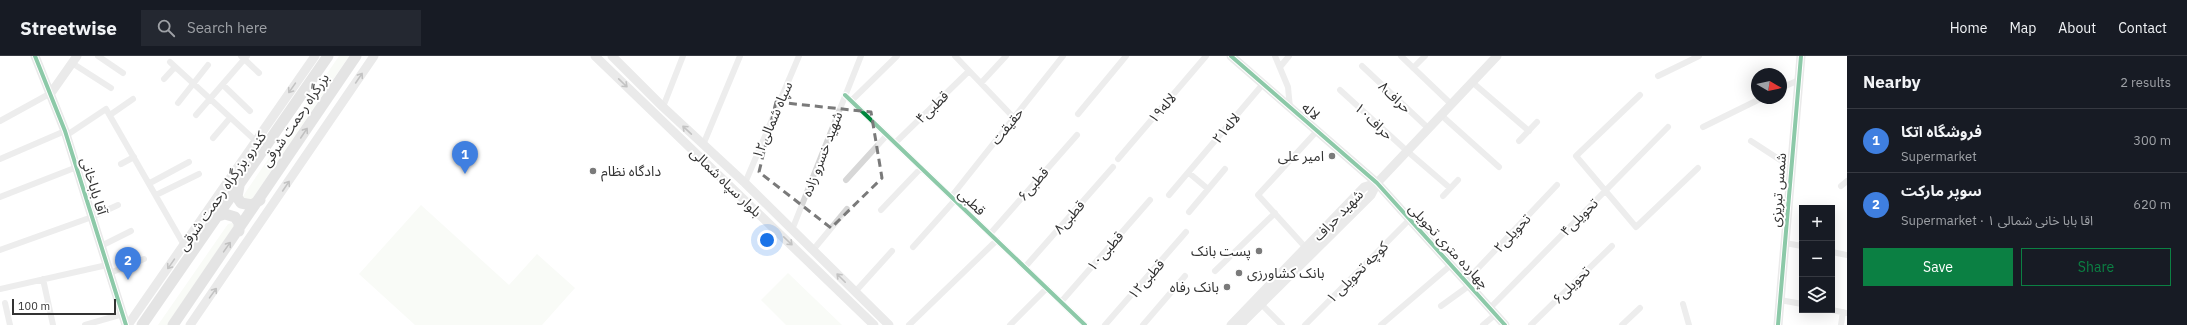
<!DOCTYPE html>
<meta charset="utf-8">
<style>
:root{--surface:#171b24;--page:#242831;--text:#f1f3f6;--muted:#9ea1a6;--line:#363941;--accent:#0b8043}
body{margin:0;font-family:"IBM Plex Sans","Noto Sans Arabic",sans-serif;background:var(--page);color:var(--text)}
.controls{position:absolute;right:12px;bottom:12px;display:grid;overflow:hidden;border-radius:0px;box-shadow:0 4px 16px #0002}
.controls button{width:36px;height:36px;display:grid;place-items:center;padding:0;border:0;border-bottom:1px solid var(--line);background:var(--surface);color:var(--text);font:20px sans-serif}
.compass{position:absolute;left:1751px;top:12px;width:36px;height:36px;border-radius:50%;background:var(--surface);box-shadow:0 4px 16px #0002;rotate:99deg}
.scale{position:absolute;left:12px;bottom:10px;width:104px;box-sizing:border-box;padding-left:4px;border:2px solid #333;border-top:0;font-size:11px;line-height:14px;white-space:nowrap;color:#333;-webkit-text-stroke:3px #fff;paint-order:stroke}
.you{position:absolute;left:767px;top:184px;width:14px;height:14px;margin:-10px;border:3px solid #fff;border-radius:50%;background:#1a73e8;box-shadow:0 0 0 6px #1a73e833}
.badge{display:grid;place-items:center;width:26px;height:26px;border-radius:50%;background:var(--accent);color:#fff;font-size:13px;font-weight:700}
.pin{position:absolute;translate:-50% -33px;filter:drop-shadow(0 1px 2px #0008)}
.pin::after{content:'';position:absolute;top:21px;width:14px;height:12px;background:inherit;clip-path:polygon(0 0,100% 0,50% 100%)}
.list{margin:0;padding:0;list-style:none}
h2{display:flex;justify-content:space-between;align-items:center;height:52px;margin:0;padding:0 16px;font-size:17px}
h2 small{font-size:13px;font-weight:400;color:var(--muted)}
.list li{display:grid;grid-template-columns:26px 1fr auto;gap:12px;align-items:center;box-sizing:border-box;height:64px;padding:0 16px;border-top:1px solid var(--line)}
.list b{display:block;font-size:15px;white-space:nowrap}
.list p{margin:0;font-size:13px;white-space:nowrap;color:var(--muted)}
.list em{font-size:13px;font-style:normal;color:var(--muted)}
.actions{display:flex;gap:8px;padding:12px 16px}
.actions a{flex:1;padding:9px 0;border:1px solid var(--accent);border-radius:0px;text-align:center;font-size:14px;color:var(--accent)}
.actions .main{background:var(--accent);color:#fff}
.icon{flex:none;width:22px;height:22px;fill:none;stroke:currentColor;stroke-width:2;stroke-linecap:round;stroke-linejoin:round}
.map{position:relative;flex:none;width:1847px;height:269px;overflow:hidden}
header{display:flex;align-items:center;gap:24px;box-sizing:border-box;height:56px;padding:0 20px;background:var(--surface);border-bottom:1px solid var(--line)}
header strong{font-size:19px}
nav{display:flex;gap:22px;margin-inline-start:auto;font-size:14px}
.search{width:280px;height:36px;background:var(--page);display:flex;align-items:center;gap:10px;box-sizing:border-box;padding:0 14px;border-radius:0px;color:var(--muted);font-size:15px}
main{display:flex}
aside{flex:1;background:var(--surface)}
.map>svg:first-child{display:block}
.green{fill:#f1f5ed}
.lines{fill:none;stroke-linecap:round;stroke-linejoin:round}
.street{stroke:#d7d7d7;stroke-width:6}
.secondary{stroke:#d0d0d0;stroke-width:9}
.highway{stroke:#c4c4c4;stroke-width:11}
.cycleway-casing{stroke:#fff;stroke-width:6}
.cycleway{stroke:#00873e;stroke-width:4}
.oneway{stroke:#7a7a7a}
.oneway2{stroke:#747474}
.marked{fill:none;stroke:#7a7a7a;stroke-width:3;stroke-dasharray:8 5;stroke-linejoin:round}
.poi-dot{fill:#7a7a7a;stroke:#fff;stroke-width:1.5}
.labels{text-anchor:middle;stroke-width:4;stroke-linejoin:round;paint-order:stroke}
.street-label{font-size:14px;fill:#333;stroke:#fff}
.poi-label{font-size:14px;fill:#333;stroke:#fff;text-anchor:end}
</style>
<header>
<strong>Streetwise</strong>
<div class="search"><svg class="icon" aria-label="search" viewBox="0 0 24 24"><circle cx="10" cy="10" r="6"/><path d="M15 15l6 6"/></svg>Search here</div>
<nav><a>Home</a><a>Map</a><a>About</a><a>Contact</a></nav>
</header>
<main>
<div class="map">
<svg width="1847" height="269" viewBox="0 0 1847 269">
<rect width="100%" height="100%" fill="#fff"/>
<path class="green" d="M339 0H349L252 143 249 146 242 142 247 134Z
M421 149 509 229 537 198 575 232 542 269H415L359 218Z
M232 167 234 170 168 269H158L228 168Z
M788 217 842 269H786L761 244Z"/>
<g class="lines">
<path class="street" d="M98 0 123 17
M241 0 259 17
M955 0 1014 62
M1275 0 1288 31 1290 52
M1401 0 1451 48
M170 6 256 85
M72 7 111 32
M1362 10 1428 72
M1280 11 1289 0
M1413 12 1425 0
M1658 20 1699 0
M164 23 175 11
M1472 26 1529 75
M981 27 1006 0
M223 29 250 55
M1781 32 1799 24
M1340 34 1407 95 1450 132
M845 39 1085 269
M1640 39 1576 100 1636 171 1698 112
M851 45 897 0
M178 47 208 9
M663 51 683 0
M1078 58 1126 0
M110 59 133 43
M196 59 247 0
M1441 59 1499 111
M0 65 51 37
M1703 71 1762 42
M67 79 106 53 184 189
M213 82 230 62
M1519 85 1537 66
M1751 85 1791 111
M895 87 969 15
M703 89 740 0
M0 103 65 75
M1118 103 1206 0
M121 108 134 101
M1189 117 1208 133
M846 124 887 79
M150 127 189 106
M745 127 799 0
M1841 130 1847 125
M156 139 199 118
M1169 139 1263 28
M1443 140 1458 124
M0 141 77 111
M951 141 1063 0
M881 154 921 112
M1189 156 1225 113
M792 174 861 0
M990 178 1077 79
M1785 187 1802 190
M101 190 131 175
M913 191 955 144
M1306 192 1258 139 1317 75
M0 194 92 161 118 149
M813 194 847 153
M1832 196 1847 199
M1025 211 1113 111
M1215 215 1275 157
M110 217 144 203
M43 223 53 269
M1466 225 1557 129
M0 233 107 209
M855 236 892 195
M1780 244 1802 248
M1061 246 1150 144
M5 247 10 269
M1261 248 1282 269
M1683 248 1689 269
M1441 250 1470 229
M1490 252 1668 71
M1832 254 1847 257
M85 269 123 258
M909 269 997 184
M1010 269 1047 232
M1105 269 1186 176
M1143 269 1185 220
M1305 269 1409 164
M1381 269 1451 209
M1483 269 1496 258
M1531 269 1612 190
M1622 269 1640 252
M1841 269 1843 256"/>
<path class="secondary" d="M35 0 65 75 126 269
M595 0 874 269
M612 0 663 51 745 127 889 269
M1231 0 1377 127 1505 269
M51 37 77 0
M128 269 315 0
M190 269 374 0
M1231 269 1364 131 1377 127 1497 0
M1240 269 1371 139 1377 127
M1778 269 1801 0"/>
<path class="highway" d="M239 130 237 141 241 147 252 149 260 144
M218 160 225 158 235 161 239 167V175
M142 269 328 0
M173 269 356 0"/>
<defs>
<path id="cycleway" d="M35 0 65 75 126 269
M1231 0 1377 127 1505 269
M845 39 1085 269
M1778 269 1801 0"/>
</defs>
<use href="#cycleway" class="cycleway-casing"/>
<use href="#cycleway" class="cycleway"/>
</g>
<defs><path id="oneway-shaft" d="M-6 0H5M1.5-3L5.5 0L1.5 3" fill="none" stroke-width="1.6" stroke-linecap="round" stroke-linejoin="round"/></defs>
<g class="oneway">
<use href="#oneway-shaft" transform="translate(359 22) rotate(-56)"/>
<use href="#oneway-shaft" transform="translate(623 27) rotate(44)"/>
<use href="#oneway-shaft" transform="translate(292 32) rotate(125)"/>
<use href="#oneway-shaft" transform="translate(687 74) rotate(-137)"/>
<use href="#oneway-shaft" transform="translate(286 130) rotate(-56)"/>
<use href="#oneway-shaft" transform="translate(788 185) rotate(44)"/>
<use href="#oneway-shaft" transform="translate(171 208) rotate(125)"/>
<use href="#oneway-shaft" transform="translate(841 222) rotate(-135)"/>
<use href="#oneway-shaft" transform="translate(213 237) rotate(-54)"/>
</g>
<g class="oneway2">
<use href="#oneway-shaft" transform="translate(304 77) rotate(-56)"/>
<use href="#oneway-shaft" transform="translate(227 191) rotate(-55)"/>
</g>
<path d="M0 0H1847V269H0ZM776 46 871 56 882 122 831 172 759 116Z" fill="#fff" fill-opacity=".55" fill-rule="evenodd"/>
<path class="marked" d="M776 46 871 56 882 122 831 172 759 116Z"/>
<g class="poi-dot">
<circle cx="1332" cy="100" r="4"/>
<circle cx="593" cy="115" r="4"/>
<circle cx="1259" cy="195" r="4"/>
<circle cx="1239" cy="217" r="4"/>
<circle cx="1227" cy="231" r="4"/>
</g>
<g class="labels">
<g class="street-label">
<text transform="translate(1395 41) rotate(43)" y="5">حراف۸</text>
<text transform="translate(932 51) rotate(-44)" y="5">قطبی۴</text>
<text transform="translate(1162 52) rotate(-49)" y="5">لاله۱۹</text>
<text transform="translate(1311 55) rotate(41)" y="5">لاله</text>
<text transform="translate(295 64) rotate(-56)" y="5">بزرگراه رحمت شرقی</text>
<text transform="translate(772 64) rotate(-67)" y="5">سپاه شمالی۱۲</text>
<text transform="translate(1374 65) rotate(43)" y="5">حراف۱۰</text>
<text transform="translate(1007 70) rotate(-51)" y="5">حقیقت</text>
<text transform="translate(1226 72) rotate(-50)" y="5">لاله۲۱</text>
<text transform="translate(822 98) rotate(-69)" y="5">شهید خسرو زاده</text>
<text transform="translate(726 126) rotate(44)" y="5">بلوار سپاه شمالی</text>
<text transform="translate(1033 128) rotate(-49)" y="5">قطبی۶</text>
<text transform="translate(94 130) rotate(73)" y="5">آقا باباخانی</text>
<text transform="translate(1778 134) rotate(-85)" y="5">شمس تبریزی</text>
<text transform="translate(222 135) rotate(-55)" y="5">کندرو بزرگراه رحمت شرقی</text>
<text transform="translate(972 146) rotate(44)" y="5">قطبی</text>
<text transform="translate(1338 159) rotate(-46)" y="5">شهید حراف</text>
<text transform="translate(1069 161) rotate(-49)" y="5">قطبی۸</text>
<text transform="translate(1579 161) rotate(-45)" y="5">تحویلی۴</text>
<text transform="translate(1512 177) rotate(-47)" y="5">تحویلی۲</text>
<text transform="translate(1449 190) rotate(47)" y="5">چهارده متری تحویلی</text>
<text transform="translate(1105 195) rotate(-49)" y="5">قطبی۱۰</text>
<text transform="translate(1357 216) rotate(-45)" y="5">کوچه تحویلی ۱</text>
<text transform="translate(1146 223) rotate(-49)" y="5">قطبی۱۲</text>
<text transform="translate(1571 229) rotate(-45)" y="5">تحویلی۶</text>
</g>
<g class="poi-label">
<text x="1324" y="105">امیر علی</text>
<text x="601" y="120" text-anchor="start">دادگاه نظام</text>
<text x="1251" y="200">پست بانک</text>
<text x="1247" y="222" text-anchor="start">بانک کشاورزی</text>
<text x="1219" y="236">بانک رفاه</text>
</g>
</g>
</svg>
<div class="controls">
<button>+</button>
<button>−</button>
<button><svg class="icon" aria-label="layers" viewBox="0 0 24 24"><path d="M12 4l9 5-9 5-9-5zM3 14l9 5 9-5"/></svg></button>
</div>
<svg class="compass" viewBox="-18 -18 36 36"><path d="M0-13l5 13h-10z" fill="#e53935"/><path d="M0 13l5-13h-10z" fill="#9ea1a6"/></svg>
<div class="scale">100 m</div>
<div class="you"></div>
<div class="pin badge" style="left:465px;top:118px;background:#3f7fe0">1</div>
<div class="pin badge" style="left:128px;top:224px;background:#3f7fe0">2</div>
</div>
<aside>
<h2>Nearby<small>2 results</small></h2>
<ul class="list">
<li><span class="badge" style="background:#3f7fe0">1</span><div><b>فروشگاه اتکا</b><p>Supermarket</p></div><em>300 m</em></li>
<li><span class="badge" style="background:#3f7fe0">2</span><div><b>سوپر مارکت</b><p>Supermarket · ۱ اقا بابا خانی شمالی</p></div><em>620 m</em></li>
</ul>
<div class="actions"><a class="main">Save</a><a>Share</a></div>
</aside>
</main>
